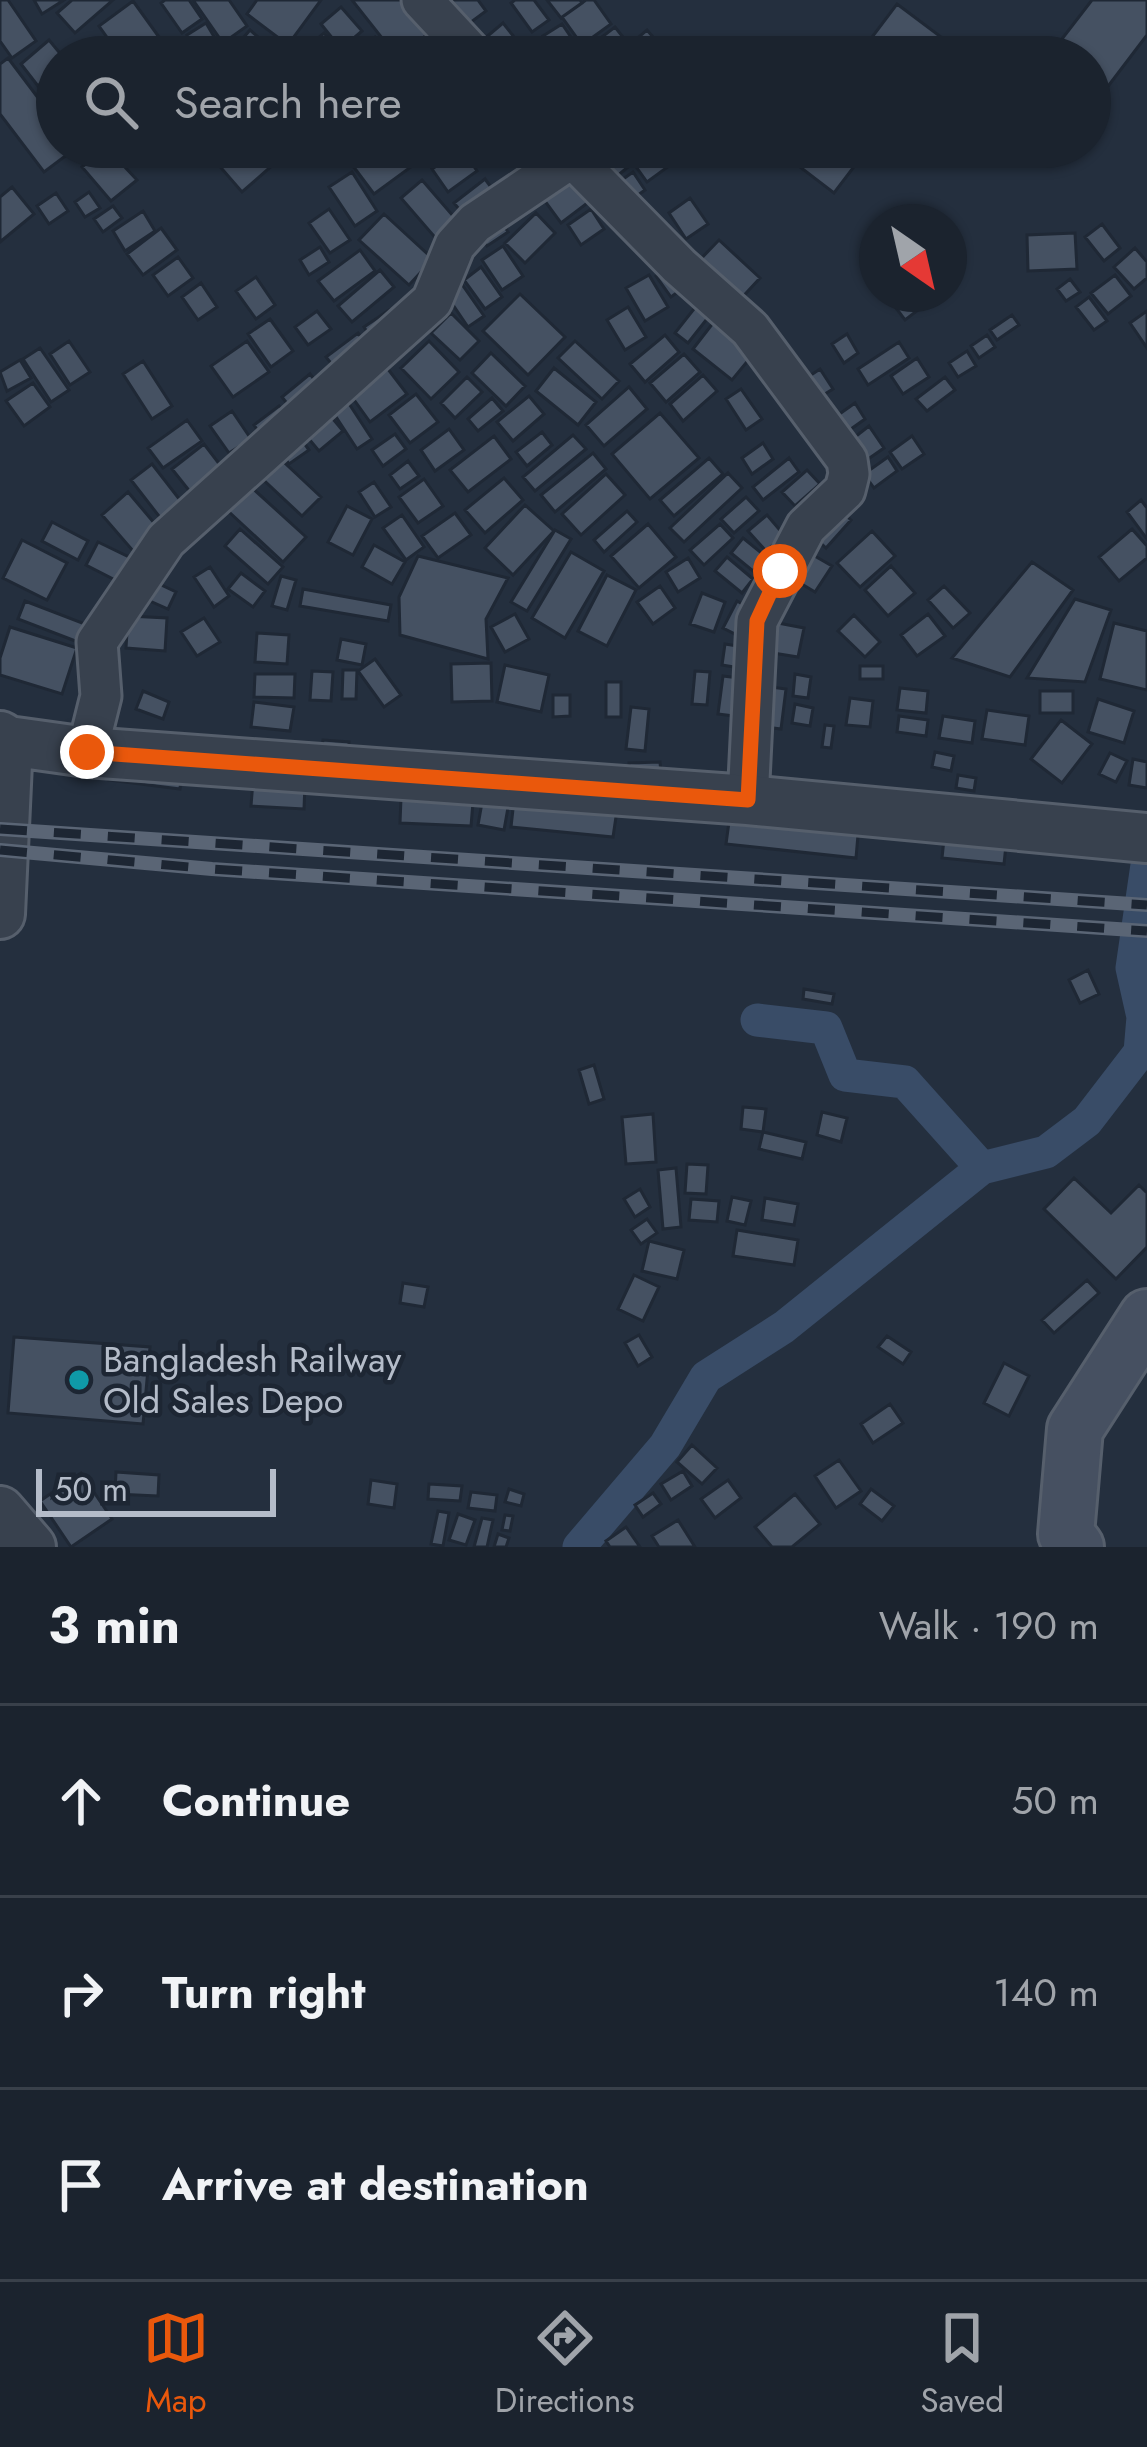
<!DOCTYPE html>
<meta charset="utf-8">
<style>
:root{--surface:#1b232e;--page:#282f3a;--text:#f1f3f6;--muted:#a0a4aa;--line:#39404a;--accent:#ea580c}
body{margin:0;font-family:Jost,sans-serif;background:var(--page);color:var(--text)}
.compass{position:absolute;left:859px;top:204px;width:108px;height:108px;border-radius:50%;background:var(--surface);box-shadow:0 3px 9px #0004;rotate:146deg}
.scale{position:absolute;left:36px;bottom:30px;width:240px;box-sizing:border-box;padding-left:12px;border:6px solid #b4bcc9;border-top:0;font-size:33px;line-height:42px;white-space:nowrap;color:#b4bcc9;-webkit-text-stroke:9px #1d2633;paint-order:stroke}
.stop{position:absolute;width:36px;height:36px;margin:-27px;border:9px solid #ea580c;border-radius:50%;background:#fff}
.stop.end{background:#ea580c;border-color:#fff;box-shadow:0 3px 12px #0008}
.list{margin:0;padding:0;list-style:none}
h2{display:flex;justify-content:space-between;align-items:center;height:156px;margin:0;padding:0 48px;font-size:51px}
h2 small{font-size:39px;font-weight:400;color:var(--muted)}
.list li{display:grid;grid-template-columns:78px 1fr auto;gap:36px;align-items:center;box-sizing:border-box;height:192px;padding:0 48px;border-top:3px solid var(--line)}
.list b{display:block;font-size:45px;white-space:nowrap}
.list em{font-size:39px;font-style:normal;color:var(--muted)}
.icon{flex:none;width:66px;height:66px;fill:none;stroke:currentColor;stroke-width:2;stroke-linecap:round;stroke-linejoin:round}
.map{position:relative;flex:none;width:1147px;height:1547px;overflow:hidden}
.search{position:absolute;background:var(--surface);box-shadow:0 3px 9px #0004;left:36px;right:36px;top:36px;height:132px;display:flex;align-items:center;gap:30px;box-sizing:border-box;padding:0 42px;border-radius:66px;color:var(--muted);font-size:45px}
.sheet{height:732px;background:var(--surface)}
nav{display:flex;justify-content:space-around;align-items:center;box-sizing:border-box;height:168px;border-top:3px solid var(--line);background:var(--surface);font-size:33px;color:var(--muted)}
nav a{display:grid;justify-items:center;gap:6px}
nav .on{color:var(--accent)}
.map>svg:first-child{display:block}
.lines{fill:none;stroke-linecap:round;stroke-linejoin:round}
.canal{stroke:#394c67;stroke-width:33}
.building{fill:#455162;stroke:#1f2835;stroke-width:3}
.minor-casing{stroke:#565f6c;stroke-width:45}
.tertiary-casing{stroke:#565f6c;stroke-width:54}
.secondary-casing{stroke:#565f6c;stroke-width:60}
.minor{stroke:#38414e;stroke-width:39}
.tertiary{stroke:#38414e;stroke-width:48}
.secondary{stroke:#465061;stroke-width:54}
.rail-casing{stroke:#5a6575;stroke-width:14}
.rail{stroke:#1d2633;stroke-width:9;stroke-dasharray:27;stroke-linecap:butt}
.route{stroke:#ea580c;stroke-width:15}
.culture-dot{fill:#0f9aa8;stroke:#1d2633;stroke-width:4.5}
.labels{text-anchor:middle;stroke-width:9;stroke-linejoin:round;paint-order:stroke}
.poi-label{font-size:36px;fill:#b4bcc9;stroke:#1d2633;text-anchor:start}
</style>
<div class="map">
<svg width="1147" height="1547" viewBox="0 0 1147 1547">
<rect width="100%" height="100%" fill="#242f3e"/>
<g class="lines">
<path class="canal" d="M757 1020 826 1028 845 1075 905 1082 982 1168
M579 1547 665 1446 706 1377 784 1327 982 1168 1046 1152 1087 1121 1140 1052 1143 1017 1132 968 1147 865"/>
</g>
<path class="building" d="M0 0H8L36 41 12 58 0 41Z
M34 0H64L42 14Z
M72 0H113L75 33 57 13Z
M165 0H189L202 19 182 33 161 3Z
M193 0H229L247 26 223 43Z
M257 0H321L288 45 247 14Z
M352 0H412L435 29 397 57Z
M435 0H478L486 11 459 31Z
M515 0H534L549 20 532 32 511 3Z
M547 0H580L582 3 561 18Z
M586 0H594L611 24 582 45 562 17Z
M1092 0H1147V35L1090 110V57H1048Z
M133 1 164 44 146 57H121L99 26Z
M897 4 949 43 938 57H857Z
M341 7 362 31 341 49 321 24Z
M206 23 223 52 214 57H200L187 35Z
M503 23 522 47 509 57H487L477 45Z
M562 24 581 52 574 57H557L543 36Z
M615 27 626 41 605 57 594 43Z
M250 30 281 57H227Z
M647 30 670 57H617L616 56Z
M324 33 344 57H295Z
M440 33 459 57H411Z
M375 37 389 57H360L355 50Z
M49 40 63 57H57V70L38 86 21 64Z
M170 46 178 57H154Z
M8 58 57 123V147L76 148 44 172 0 114V64Z
M106 147 137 180 111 201 82 167Z
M203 147H275L283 156 242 192Z
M317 147H354L329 164Z
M380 147H408L419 161 374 194 353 166Z
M530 147H545L554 159 535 172 521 153Z
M594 147H611L628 167 605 186 582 157Z
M622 147H655L669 166 647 182Z
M788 147H869L834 193 783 154Z
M462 149 477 171 448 192 432 169Z
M573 161 598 195 561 223 536 189Z
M352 172 377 211 355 226 329 187Z
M633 172 645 190 631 200 619 182Z
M485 179 499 198 469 221 454 203Z
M422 180 460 224 439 242 401 198Z
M12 187 34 214 0 242V197Z
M89 192 100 208 85 217 75 202Z
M56 193 68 211 49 224 37 206Z
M690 198 708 224 686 239 669 213Z
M113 206 122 218 103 232 94 219Z
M329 209 350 240 330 253 309 223Z
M591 209 604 229 581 245 568 225Z
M143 211 155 231 125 251 113 231Z
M536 213 555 233 525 263 505 243Z
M384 214 433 259 409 285 359 240Z
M497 214 508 232 487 246 476 228Z
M1102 224 1120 248 1104 261 1085 237Z
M161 228 177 250 143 275 127 254Z
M1075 233 1077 269 1028 271 1027 235Z
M719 240 760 278 735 305 694 266Z
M503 246 523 276 502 290 482 260Z
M320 247 329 262 309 275 300 260Z
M1135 248 1147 262V278L1134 289 1114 267Z
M360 250 375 271 334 301 318 281Z
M178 257 193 278 168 296 153 275Z
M671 265 686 286 671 297 656 276Z
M481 267 502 297 485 309 464 280Z
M380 270 394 287 352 322 338 306Z
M649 275 668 307 645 321 626 288Z
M1115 275 1131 296 1108 314 1091 293Z
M256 277 275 305 256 319 236 291Z
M1070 279 1080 292 1066 301 1057 289Z
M201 283 217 307 198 320 182 297Z
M461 283 484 316 468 327 445 293Z
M520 294 565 337 528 375 483 331Z
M915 294 926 304 905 320 896 308Z
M1089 297 1107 321 1094 330 1076 307Z
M701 300 714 310 688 343 675 333Z
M628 307 646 337 625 350 607 320Z
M389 310 397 322 372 340 364 327Z
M317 311 331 329 308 345 295 327Z
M1147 311V348L1130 323Z
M451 313 479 341 460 360 431 333Z
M720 314 760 346 732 380 693 349Z
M1012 315 1019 325 997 340 990 330Z
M270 319 293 351 271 367 248 334Z
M358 333 369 348 338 372 326 357Z
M847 334 858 353 844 363 832 344Z
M665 335 679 352 645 382 630 364Z
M987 335 995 347 979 358 971 346Z
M69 341 90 372 70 385 50 354Z
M247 341 269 372 233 397 211 366Z
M429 341 459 372 431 399 401 368Z
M575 341 619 381 602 399 558 358Z
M899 342 909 358 868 385 858 369Z
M40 348 69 390 51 402 23 359Z
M967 351 976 366 958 377 949 363Z
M491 353 525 386 506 406 472 373Z
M684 354 700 372 666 402 650 383Z
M378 356 407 394 370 422 342 383Z
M917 358 929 377 903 394 891 376Z
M20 360 31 378 7 391 0 372Z
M143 361 172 406 152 419 123 374Z
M554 368 596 402 578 425 536 391Z
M820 369 833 389 815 400 802 381Z
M310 374 324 392 296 415 282 397Z
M703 375 717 391 683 421 670 404Z
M467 377 482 392 455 418 441 403Z
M945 377 955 390 927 411 916 399Z
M33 383 50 407 24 426 6 401Z
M629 387 647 409 604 446 586 425Z
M741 389 762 419 746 430 726 399Z
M342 393 372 439 357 449 327 403Z
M416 394 438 422 410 443 389 415Z
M529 396 544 414 513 441 497 422Z
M492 398 503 411 478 431 468 419Z
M855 403 865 419 841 436 831 420Z
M279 406 289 419 263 438 254 425Z
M323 407 343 431 319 451 299 427Z
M232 411 251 439 229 453 210 426Z
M660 413 699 458 650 499 612 454Z
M187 420 202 441 163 468 148 448Z
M869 426 884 448 861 464 846 444Z
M449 429 464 450 435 471 421 450Z
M296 432 309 450 289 464 276 446Z
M542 432 552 445 527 466 516 452Z
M395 434 406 449 383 466 372 450Z
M573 435 586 449 535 491 523 477Z
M494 436 511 459 468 492 450 470Z
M912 436 924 454 902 469 890 452Z
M763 443 773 459 752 474 742 458Z
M204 444 227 474 195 498 172 469Z
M273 452 321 497 302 516 254 471Z
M593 453 606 469 555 512 541 495Z
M888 457 897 471 874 488 864 474Z
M709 458 723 474 674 516 660 500Z
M789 458 799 472 763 500 753 487Z
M408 461 419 476 400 489 390 475Z
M152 464 190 513 169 529 131 480Z
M807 470 820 484 795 506 782 492Z
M728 473 742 488 684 542 670 528Z
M606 474 625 495 581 535 562 514Z
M504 478 523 500 485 533 465 510Z
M424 479 443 506 418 523 399 497Z
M374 482 391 507 375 517 359 492Z
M250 486 306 537 283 562 228 511Z
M128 492 166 537 140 559 102 515Z
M746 497 759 511 734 533 721 519Z
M1141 500 1147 508V539L1127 512Z
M834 504 851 520 826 548 809 532Z
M525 505 554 531 513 575 485 548Z
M347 506 372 519 353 555 328 542Z
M627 511 637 522 604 552 594 540Z
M455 513 471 535 438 558 422 536Z
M402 515 424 547 406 560 383 528Z
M767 515 784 535 766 551 748 531Z
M52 522 88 541 78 560 42 541Z
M648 524 676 557 639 588 611 556Z
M720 524 733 538 704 565 690 550Z
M240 529 283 567 268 584 225 546Z
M1132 529 1147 546V558L1119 581 1099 557Z
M555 530 571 539 527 611 511 602Z
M872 531 895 556 860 587 837 563Z
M743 538 765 556 753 571 731 553Z
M22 540 67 563 47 600 3 578Z
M98 542 133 559 121 583 86 565Z
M374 545 405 562 392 584 362 567Z
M806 551 832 566 815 592 790 577Z
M571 552 604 571 565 638 532 618Z
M418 556 508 578 486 619 488 659 400 635 399 597Z
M727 557 753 579 742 593 715 571Z
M688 558 700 578 678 592 666 572Z
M1032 562 1073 590 1010 677 952 658Z
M891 566 915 593 888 616 865 590Z
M210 567 229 596 214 607 194 577Z
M241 573 265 591 253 607 228 589Z
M607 575 636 590 607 646 578 631Z
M281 576 296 580 287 610 272 606Z
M157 583 176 592 168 609 150 601Z
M660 586 675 608 653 624 637 602Z
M944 586 970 613 953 628 928 600Z
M303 589 391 605 388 621 300 606Z
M702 593 725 602 714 632 690 624Z
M1075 599 1111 610 1085 682 1027 678Z
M25 601 85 624 78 642 18 619Z
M737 601 753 610 739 636 723 628Z
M515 614 529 639 505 652 491 627Z
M928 614 945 636 917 656 901 635Z
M854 615 880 642 865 657 838 631Z
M128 616 167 618 165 651 126 648Z
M204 618 220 642 197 656 181 632Z
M778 623 804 628 798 657 773 653Z
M1114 623 1147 631V690L1100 679Z
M10 627 77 648 62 694 0 675V658Z
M257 633 289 635 287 664 255 662Z
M341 639 366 644 362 665 337 660Z
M725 644 750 648 746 669 722 665Z
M375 659 401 695 384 707 358 671Z
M491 663 492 701 452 702 451 664Z
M505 665 549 675 541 712 497 702Z
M860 666H883V679H860Z
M343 670H357L356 699H342Z
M312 671 333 672 331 701 310 700Z
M695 671 710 672 707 705 692 704Z
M255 674H295L294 698 254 697Z
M795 674 811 677 808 698 793 696Z
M723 676 747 679 742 717 718 714Z
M606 682H621V717H606Z
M763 686 786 689 781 729 757 726Z
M900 688 928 691 926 713 897 710Z
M143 691 169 702 163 719 136 709Z
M1040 691H1073V713H1040Z
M553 695H570V716L553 717Z
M850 698 873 701 870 727 846 725Z
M1098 699 1134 711 1124 743 1088 732Z
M254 702 294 707 290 731 251 727Z
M795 704 813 708 810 726 792 723Z
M631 707 649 709 645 751 626 749Z
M987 710 1029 716 1025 745 982 739Z
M899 716 928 720 926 736 897 732Z
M943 716 975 721 972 743 939 738Z
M1061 720 1092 744 1062 783 1031 759Z
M825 725 834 726 831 748 822 747Z
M323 740 349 742 348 755 321 752Z
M935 752 954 756 951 771 932 767Z
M1110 753 1127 761 1116 782 1099 774Z
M112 758 182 768 180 789 109 780Z
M1133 759 1147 762V788L1129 785Z
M660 762 661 773 630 774 629 763Z
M958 775 976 778 974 791 956 788Z
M253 781 305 783 304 809 251 806Z
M483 797 509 802 504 830 478 825Z
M401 798 473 802 471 826 400 823Z
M514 800 617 810 613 837 511 827Z
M729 822 858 835 856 858 726 844Z
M944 839 1006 845 1004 864 942 858Z
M1088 970 1099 994 1080 1003 1069 980Z
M804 989 834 994 832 1004 803 999Z
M594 1065 604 1099 589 1104 579 1070Z
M743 1107 766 1109 763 1132 741 1129Z
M822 1112 847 1118 841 1142 817 1135Z
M653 1114 656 1162 626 1164 622 1117Z
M763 1132 806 1142 802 1159 759 1149Z
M687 1164 708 1165 706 1194 685 1193Z
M676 1168 681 1227 663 1229 658 1170Z
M1074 1178 1111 1213 1139 1185 1147 1193V1247L1116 1279 1044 1209Z
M640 1189 650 1207 635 1217 624 1199Z
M732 1197 751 1201 745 1225 727 1221Z
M765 1198 798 1204 794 1225 762 1220Z
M691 1199 719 1201 717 1222 689 1220Z
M647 1219 657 1233 641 1244 631 1230Z
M737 1230 798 1240 794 1265 733 1256Z
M649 1241 684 1250 677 1279 642 1271Z
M634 1275 659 1287 643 1321 618 1309Z
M1087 1280 1099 1293 1054 1333 1042 1320Z
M403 1283 428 1287 424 1307 400 1303Z
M639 1335 652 1357 638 1366 625 1343Z
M887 1336 911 1352 903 1364 878 1347Z
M14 1337 150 1347 143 1424 8 1413Z
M1004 1363 1029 1376 1009 1416 984 1403Z
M890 1404 903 1423 873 1443 861 1424Z
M692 1445 717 1468 702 1484 677 1462Z
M839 1460 861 1491 836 1508 815 1476Z
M683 1471 692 1486 671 1500 661 1484Z
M116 1472 159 1475 158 1496 115 1494Z
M81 1473 112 1519 71 1547 40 1501Z
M371 1480 397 1484 394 1508 368 1504Z
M728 1480 741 1498 715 1518 701 1499Z
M429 1484 462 1486 460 1501 428 1499Z
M509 1489 524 1494 521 1506 505 1502Z
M871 1489 894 1506 882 1521 860 1504Z
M471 1492 497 1495 495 1511 468 1508Z
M653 1493 661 1504 643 1517 635 1505Z
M795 1494 820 1524 792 1547H772L755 1527Z
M438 1511 449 1513 443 1546 431 1544Z
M458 1514 475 1520 466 1545 449 1540Z
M505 1515 513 1516 510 1531 502 1530Z
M482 1518 493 1520 487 1547H474Z
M678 1520 695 1547H659L652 1536Z
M626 1527 640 1547H610L606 1541Z
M498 1534 509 1538 506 1547H494Z"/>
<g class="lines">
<defs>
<path id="minor" d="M422 0 475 57
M562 147 679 266 750 329 847 460 849 474 845 490 806 527 757 621 748 800
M87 752 101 696 97 642 166 540 432 301 455 245 475 223 573 157"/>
<path id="tertiary" d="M0 736 8 741 0 914
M8 741 87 752 748 800 1147 838
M0 1511 31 1547"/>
<path id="secondary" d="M1076 1547 1066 1534 1075 1429 1147 1317"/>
</defs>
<use href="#minor" class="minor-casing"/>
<use href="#tertiary" class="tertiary-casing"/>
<use href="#secondary" class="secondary-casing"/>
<use href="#minor" class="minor"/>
<use href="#tertiary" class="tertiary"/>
<use href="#secondary" class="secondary"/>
<defs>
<path id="rail" d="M0 829 1147 905
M0 850 212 869 1147 931"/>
</defs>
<use href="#rail" class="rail-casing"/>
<use href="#rail" class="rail"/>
</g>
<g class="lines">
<path class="route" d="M87 752 748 800 757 621 780 571"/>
</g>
<circle class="culture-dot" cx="79" cy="1380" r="12"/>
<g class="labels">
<g class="poi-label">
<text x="103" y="1372">Bangladesh Railway<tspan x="103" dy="41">Old Sales Depo</tspan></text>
</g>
</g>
</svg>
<svg class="compass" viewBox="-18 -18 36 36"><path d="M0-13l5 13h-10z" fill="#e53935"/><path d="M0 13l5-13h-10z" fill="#a0a4aa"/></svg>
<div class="scale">50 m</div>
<div class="stop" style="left:780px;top:571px"></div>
<div class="stop end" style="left:87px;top:752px"></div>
<div class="search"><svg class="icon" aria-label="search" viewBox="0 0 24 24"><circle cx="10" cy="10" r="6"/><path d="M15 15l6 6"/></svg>Search here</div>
</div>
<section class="sheet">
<h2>3 min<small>Walk · 190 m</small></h2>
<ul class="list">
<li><svg class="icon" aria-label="ahead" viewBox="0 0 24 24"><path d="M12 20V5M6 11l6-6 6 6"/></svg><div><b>Continue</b></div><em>50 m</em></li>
<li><svg class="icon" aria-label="right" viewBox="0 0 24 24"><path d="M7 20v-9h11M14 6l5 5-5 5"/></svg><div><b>Turn right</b></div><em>140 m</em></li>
<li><svg class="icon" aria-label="arrive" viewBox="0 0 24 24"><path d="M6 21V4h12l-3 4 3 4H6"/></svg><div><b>Arrive at destination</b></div></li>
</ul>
</section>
<nav>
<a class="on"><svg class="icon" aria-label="map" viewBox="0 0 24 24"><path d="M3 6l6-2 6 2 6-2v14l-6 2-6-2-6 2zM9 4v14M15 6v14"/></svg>Map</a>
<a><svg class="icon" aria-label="directions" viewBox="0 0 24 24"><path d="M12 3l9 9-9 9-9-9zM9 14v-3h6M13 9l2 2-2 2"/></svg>Directions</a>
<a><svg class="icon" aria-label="saved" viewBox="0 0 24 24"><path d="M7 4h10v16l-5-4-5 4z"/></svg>Saved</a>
</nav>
